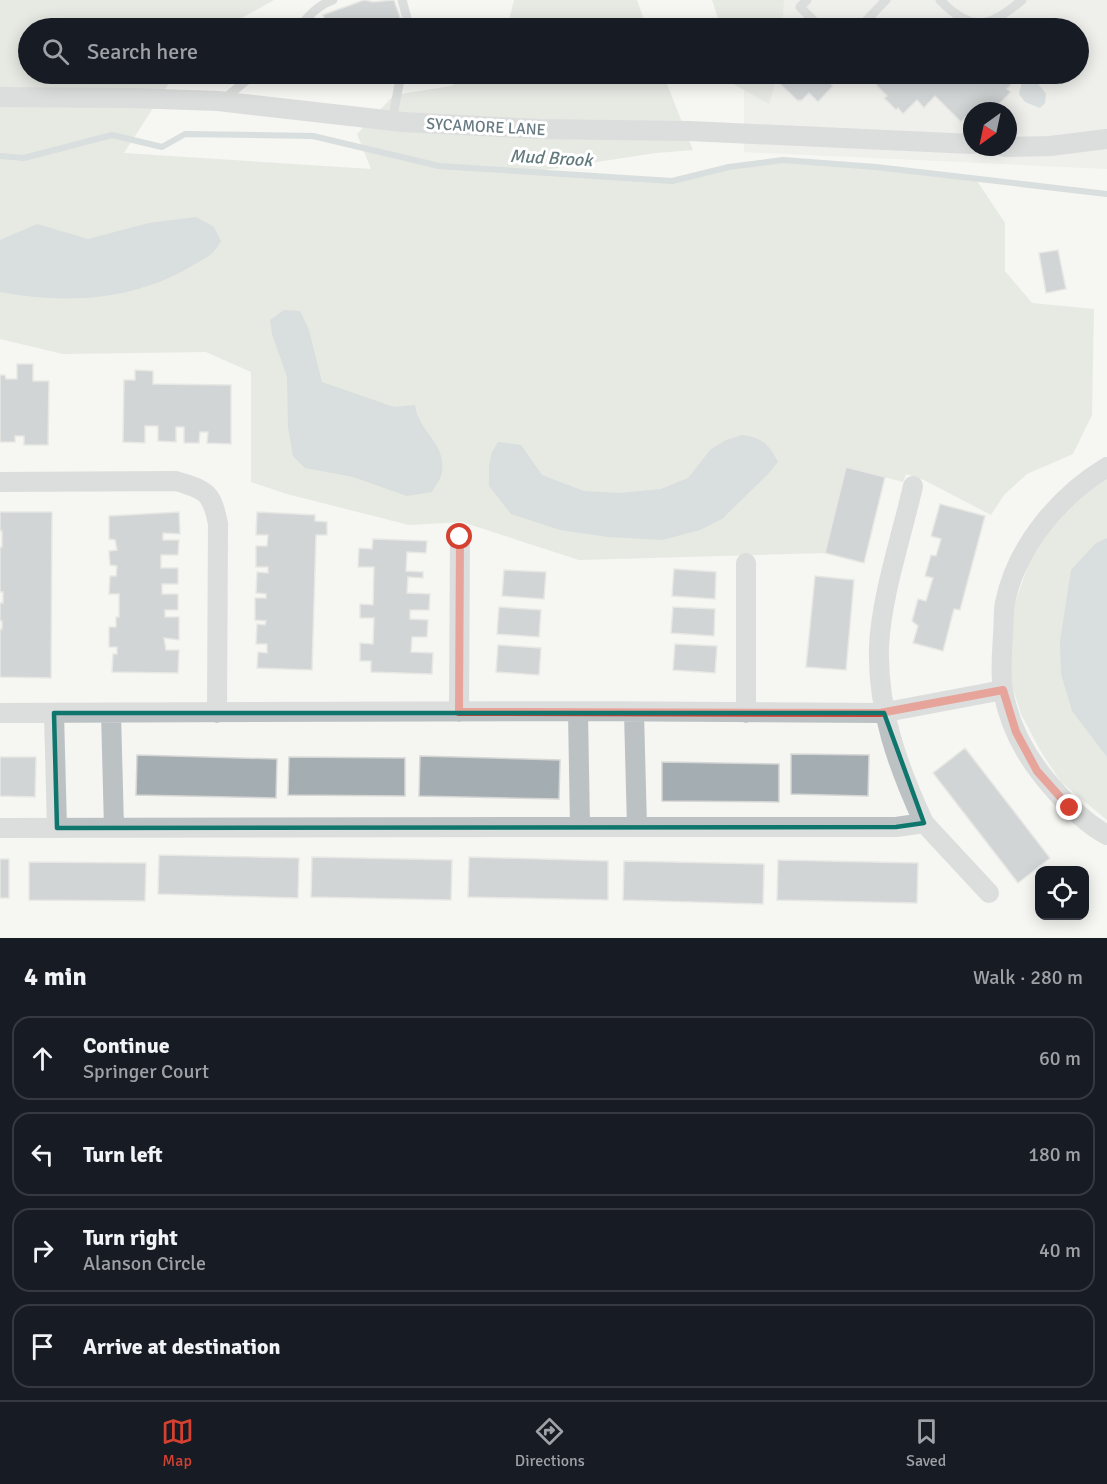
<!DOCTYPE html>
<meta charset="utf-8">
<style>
:root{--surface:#171b24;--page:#20242c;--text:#f1f3f6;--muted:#9ea1a6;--line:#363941;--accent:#d54131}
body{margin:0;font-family:Signika,sans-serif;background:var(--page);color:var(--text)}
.controls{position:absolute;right:18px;bottom:18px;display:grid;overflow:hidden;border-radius:12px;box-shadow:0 3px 15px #0003}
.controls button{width:54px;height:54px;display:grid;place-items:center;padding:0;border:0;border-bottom:2px solid var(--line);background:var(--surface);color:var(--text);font:30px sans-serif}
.compass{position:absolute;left:963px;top:102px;width:54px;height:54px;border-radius:50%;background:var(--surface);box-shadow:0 3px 15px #0003;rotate:213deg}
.stop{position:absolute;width:18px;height:18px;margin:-14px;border:4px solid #d54131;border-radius:50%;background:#fff}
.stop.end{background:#d54131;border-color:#fff;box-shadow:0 2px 6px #0008}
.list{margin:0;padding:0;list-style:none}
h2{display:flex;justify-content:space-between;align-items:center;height:78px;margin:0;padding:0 24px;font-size:26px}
h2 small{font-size:20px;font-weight:400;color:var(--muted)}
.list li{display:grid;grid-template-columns:39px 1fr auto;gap:18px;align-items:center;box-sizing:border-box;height:84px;margin:0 12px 12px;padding:0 12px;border:2px solid var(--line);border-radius:18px}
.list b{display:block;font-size:22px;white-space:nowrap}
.list p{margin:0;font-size:20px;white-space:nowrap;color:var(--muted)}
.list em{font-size:20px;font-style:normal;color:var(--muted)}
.icon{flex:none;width:33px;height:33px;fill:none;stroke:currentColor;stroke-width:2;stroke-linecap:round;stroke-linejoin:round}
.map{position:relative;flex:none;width:1107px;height:938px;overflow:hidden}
.search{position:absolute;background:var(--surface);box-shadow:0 3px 15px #0003;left:18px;right:18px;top:18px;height:66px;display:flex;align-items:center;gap:15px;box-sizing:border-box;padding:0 21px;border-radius:33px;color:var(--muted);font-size:22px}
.sheet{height:462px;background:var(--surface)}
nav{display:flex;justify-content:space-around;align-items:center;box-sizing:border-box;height:84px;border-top:2px solid var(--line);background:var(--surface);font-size:16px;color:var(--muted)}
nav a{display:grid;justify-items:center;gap:3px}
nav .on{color:var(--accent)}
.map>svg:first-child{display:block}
.built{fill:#e6e6e5;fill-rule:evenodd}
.green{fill:#d5dad1}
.water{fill:#b6c2c5}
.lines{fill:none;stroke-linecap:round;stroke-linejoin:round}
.stream{stroke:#b6c2c5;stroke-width:6}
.building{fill:#a4adb1;stroke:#d6d6d4;stroke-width:1.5}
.lane{stroke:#bcc1c3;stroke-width:9}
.street{stroke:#bcc1c3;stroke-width:20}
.route{stroke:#d54131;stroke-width:8}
.marked{fill:none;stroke:#0f766e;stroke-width:4.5;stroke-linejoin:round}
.labels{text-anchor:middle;stroke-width:6;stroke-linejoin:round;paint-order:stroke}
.street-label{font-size:16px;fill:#667981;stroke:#fff}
.water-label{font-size:18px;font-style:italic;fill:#627a7e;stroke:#fff}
</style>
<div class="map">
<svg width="1107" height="938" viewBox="0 0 1107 938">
<rect width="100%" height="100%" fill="#f5f5f2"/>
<path class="built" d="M743 0H1107V169L744 152V74H1078V28H743ZM972 111H1008V147H972Z"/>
<path class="green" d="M0 0H274L224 28H28V74H175L124 153 371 169 357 134 394 95 451 86 476 74H663L693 150 656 153 531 172 672 181 729 167 783 160 876 167 975 178 1005 223V271L1032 303 1094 309 1092 415 1073 454 1027 474 1004 495 991 515 924 480 906 474 903 482 846 467 825 553 579 560 462 522 409 525 287 494 251 482V372L206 352 63 354 0 339Z
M514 0H637L647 28H507Z
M712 0H784L782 28H721Z
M729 74H778L769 104 730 82Z
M1107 472V820L1061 782 1040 750 1021 714 1011 682 1010 652 1013 609 1033 551 1065 508Z"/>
<path class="water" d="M1032 76 1046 94 1045 103 1040 108 1025 102 1019 94 1022 82Z
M196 217 214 227 221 241C212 257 205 258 190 267 132 301 64 304 0 292V240L37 224 88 239 149 223Z
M284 310 300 311 309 330 322 382 394 407 415 405C418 431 446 443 442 471 442 478 435 486 432 492L407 496 353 477 305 468 293 456 288 427 287 377 272 334 270 320Z
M742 435C762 438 768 443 778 462L767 475 722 519 700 530 662 540 608 537 560 530 511 514 489 486V466L492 452 498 442 521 445 542 475 584 491 620 493 661 489 688 478 711 449 726 440Z
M1107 538V757L1072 711 1061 674 1060 641 1071 570 1096 543Z"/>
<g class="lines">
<path class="stream" d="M0 156 24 158 112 135 162 147 185 134 313 136 439 166 672 181 729 167 783 160 876 167 1107 194"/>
</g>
<path class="building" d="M364 0 373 2 394 0 401 20 383 27 384 28H328L323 15Z
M664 22 679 23V28H664Z
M263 23 266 28H248Z
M217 74H240L220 81Z
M780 74H821L833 86 818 102 809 93 801 101 800 100 798 101 775 79Z
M887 74H1000L1011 85 1007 89 1011 92 992 111H972V116L970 113 961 122 935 96 924 108 917 100 903 114 898 108 896 110 884 98 887 96 876 85Z
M1058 250 1066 289 1046 293 1039 253Z
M17 364H33V381H49L48 445H24V436H15V442H0V375H5L6 379H17Z
M135 370 153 371V384L231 385V444L207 443 208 432H200L199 443H184V427H176V442L158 441V426H145V443L123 442 124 380H135Z
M846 467 885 477 864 563 825 553Z
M940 504 985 516 960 610 954 609 943 651 913 643 918 626 912 621 918 599 926 601 933 578 925 576 931 555 936 556 941 539 931 536Z
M0 512H52L51 678 0 677V629H2V621H0V603H3V592H0V547H2V531H0Z
M179 512 180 534 163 533V540H179L178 555H161V568H178V584H162V594H178V610H165V617H179V640L164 638 166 650H179L178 673 112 672 113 654H117V647H109V627H116V617H119V594H109L110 576H116L117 566 110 565 109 551 117 550 115 540 109 539V516Z
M257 512 315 515V521L327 522V535H316L312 670 257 668 258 652 267 653V644H256L257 624 265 625 266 621 255 620V598H266V594L256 593 257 572 268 573V567H256V546H267L268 535H256Z
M373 539 427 541 426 553 407 552 406 571 423 572V578L408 577 407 593 430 594 429 610H410V619L428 620 427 637H412L411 652 433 653 432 674 371 672V661H360V643L373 644 374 618H360V604L373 605 374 567H358L359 548 372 549Z
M674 569 716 572 715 599 672 596Z
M504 570 546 572 544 599 502 596Z
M815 576 854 580 846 670 806 667Z
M499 607 541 610 539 637 497 634Z
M673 607 715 609 714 636 671 633Z
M675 644 717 646 715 673 673 670Z
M498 645 541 648 539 675 496 672Z
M965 748 1050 858 1018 883 933 773Z
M791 754 869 755 868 796 791 794Z
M137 755 277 759 276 798 136 795Z
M420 756 560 760 559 799 419 796Z
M0 757H36L35 797 0 796Z
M289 757 405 758V796L288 795Z
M662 762 779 764V802L662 801Z
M159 855 299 858 298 898 158 894Z
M312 857 452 860 451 900 311 897Z
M469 857 608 861V900L468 897Z
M0 859H9V898H0Z
M778 860 918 863 917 903 777 900Z
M624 861 764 864 763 904 623 900Z
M29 862 146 863 145 901 29 900Z"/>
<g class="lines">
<path class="lane" d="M402 0 408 22 407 28
M807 0 800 7 821 28
M940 0C972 33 989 28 1022 0
M300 28C306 17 320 4 333 0
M859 28 886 0
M223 100 254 74
M392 121 401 74"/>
<path class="street" d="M0 97 132 98 218 101 403 122 538 129 689 131 972 144
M1004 147 1050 146 1107 139
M1107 467C1059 496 1016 547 1005 603 1003 613 1004 625 1003 635 1002 653 1000 672 1003 690 1009 726 1028 760 1052 787 1068 806 1085 823 1107 835
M0 482 176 481C207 490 212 493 218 524L217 713
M746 563V713
M578 711 580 827H896L924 823C898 767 877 709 879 647 881 597 902 535 913 486
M459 712 460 537
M0 713 578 711 881 713 1003 690
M54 713 57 828
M111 713 114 828
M634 713 637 827
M924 823 989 893
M0 828 580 827"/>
</g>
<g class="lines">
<path class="route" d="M460 537 459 712 880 713 1003 690 1016 732 1037 771 1070 808"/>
</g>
<path d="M0 0H1107V938H0ZM54 713H884L924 823 896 827 57 828Z" fill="#f5f5f2" fill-opacity=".55" fill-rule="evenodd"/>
<path class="marked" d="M54 713H884L924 823 896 827 57 828Z"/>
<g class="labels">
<g class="street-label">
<text transform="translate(486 126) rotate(3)" y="6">SYCAMORE LANE</text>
</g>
<g class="water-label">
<text transform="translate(551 158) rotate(3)" y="6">Mud Brook</text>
</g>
</g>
</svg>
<div class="controls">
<button><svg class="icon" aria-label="locate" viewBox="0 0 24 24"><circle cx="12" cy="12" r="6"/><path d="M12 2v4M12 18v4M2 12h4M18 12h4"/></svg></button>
</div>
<svg class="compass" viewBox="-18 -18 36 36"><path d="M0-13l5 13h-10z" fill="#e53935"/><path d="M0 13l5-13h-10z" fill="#9ea1a6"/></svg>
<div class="stop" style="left:460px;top:537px"></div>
<div class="stop end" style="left:1070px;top:808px"></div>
<div class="search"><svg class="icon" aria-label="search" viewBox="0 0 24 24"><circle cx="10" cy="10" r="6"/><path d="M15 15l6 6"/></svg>Search here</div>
</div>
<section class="sheet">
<h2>4 min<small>Walk · 280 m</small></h2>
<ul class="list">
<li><svg class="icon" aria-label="ahead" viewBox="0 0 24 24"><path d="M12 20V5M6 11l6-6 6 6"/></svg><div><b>Continue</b><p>Springer Court</p></div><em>60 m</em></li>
<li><svg class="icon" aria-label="left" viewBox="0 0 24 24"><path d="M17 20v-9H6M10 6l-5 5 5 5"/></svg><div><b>Turn left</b></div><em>180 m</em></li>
<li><svg class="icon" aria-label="right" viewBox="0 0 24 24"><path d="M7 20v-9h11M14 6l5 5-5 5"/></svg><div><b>Turn right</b><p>Alanson Circle</p></div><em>40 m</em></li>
<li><svg class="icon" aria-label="arrive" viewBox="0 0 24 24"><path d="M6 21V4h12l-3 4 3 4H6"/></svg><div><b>Arrive at destination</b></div></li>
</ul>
</section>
<nav>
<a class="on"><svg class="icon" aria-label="map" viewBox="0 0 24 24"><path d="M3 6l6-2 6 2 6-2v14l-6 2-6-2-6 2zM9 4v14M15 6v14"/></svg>Map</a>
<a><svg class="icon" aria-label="directions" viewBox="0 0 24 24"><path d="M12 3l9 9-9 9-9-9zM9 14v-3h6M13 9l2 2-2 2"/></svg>Directions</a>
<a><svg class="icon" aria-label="saved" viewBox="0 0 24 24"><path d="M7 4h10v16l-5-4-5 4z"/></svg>Saved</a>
</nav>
